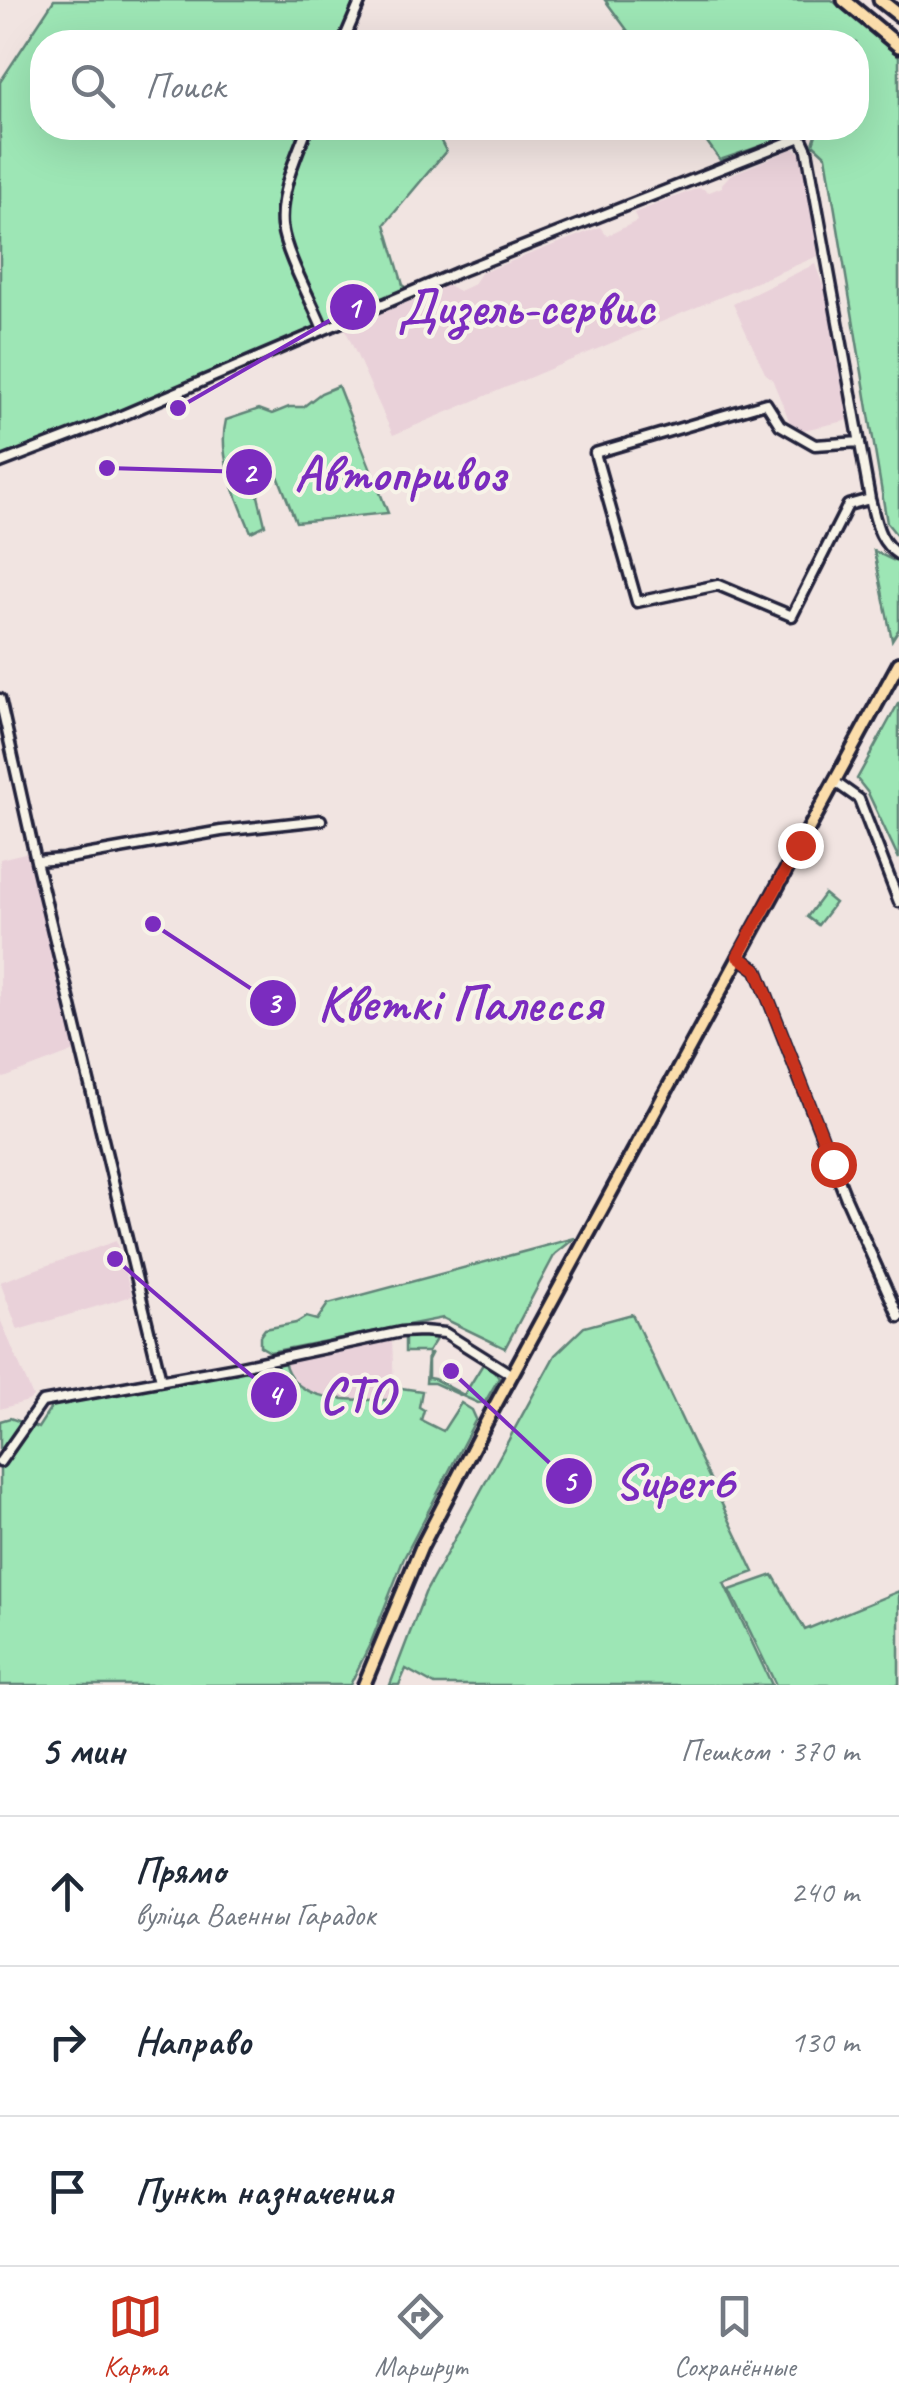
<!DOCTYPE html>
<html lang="ru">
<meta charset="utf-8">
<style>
:root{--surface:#fff;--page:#f2f2f3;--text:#1f2937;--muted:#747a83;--line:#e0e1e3;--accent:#c8321e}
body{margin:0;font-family:Caveat,sans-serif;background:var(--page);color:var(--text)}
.stop{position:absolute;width:30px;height:30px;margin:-22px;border:8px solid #c8321e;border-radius:50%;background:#fff}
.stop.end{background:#c8321e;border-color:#fff;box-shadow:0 2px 10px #0008}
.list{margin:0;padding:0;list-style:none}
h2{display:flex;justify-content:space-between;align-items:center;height:130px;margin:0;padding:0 40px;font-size:42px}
h2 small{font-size:32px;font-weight:400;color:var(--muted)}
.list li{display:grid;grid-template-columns:65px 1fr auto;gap:30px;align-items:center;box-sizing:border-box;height:150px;padding:0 40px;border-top:2px solid var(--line)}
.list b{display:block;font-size:38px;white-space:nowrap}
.list p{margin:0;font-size:32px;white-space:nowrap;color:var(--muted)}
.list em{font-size:32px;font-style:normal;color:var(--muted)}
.icon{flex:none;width:55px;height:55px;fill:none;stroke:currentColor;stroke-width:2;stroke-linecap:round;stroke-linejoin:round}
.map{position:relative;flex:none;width:899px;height:1685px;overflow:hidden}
.search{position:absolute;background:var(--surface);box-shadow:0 10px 40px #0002;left:30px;right:30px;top:30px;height:110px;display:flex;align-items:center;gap:25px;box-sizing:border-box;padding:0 35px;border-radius:40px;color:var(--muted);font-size:38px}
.sheet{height:580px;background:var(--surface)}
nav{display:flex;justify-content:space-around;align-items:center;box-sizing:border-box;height:140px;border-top:2px solid var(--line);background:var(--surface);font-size:28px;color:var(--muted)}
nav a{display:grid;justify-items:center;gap:5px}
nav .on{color:var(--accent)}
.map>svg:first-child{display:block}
.built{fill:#e9d1d9}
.green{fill:#9de6b5;stroke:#608478;stroke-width:2.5}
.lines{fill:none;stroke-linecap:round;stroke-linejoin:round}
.minor-casing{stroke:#22223b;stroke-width:15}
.major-casing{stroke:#22223b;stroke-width:18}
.highway-casing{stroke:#22223b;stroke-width:19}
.minor{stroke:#f7f3e8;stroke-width:8}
.major{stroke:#fbddab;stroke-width:10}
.highway{stroke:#fbddab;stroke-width:11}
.route{stroke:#c8321e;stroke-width:12}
.leader{fill:none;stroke:#7b2cbf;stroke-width:4}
.callout-dot{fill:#7b2cbf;stroke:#f7f3e8;stroke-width:4}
.mark-label{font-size:30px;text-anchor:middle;font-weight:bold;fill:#fff}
.callout-label{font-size:50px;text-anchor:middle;font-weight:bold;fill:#7b2cbf;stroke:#f7f3e8;stroke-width:8;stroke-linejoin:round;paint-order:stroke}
</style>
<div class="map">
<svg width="899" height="1685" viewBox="0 0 899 1685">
<rect width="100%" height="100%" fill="#f1e4e1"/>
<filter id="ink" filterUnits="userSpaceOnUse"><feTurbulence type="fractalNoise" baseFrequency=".01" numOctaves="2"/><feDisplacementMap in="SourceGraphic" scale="20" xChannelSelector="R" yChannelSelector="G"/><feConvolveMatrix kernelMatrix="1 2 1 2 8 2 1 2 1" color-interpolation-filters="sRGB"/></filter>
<g filter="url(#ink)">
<path class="built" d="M794 148 802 155 818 256 393 435 345 329 448 285 459 291 474 284 481 273 600 227 607 236 637 221 634 213 698 188 704 189 707 193 722 187V184L730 175Z
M815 264 825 290 850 420 794 432 772 379 765 373 733 304Z
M29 852 75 1051 4 1078 0 1075V859Z
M116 1241 132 1296 18 1330 0 1282Z
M0 1319 33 1397 28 1401 0 1409Z
M392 1339 394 1387 391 1400 326 1398 296 1385 287 1374 284 1360Z"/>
<path class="green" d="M54 0H361L343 42H42V128H434L446 151 385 224 403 285 413 292 0 463V82Z
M605 0H832L899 56V538L887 523 826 156 813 144 818 128H856V42H636Z
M697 128H813L720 160Z
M338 386 388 513 296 522 278 476 264 475 258 496 265 525 251 532C237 498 217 456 226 420L259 409 272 414 289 407H303L321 393Z
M874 551 899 563V629L892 640Z
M899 702V859L868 793 857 779Z
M824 894 835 903 818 925 807 917Z
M575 1238 555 1254 505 1348 443 1318 270 1352 260 1346V1336L265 1329 296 1323 306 1317 317 1320 328 1304Z
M632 1314 754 1572 724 1583 772 1685H435L406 1669 399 1685H390L425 1593 555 1355 584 1327Z
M407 1335 438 1336 428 1352H405V1337Z
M428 1354H431L428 1360V1378L434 1379 464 1395 483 1364 494 1371 499 1378 485 1402 478 1403 434 1383H426Z
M284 1361C294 1406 355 1399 391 1400L394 1387 422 1391 419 1407 424 1410 421 1420 443 1431 461 1403 472 1410 476 1419 404 1558 371 1642 350 1685H0V1421L10 1418 38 1428 52 1406Z
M773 1575 805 1630 899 1591V1685H776L730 1590Z"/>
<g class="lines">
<defs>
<path id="minor" d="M343 42 361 0
M307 128C296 157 279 193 282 226 286 256 311 299 323 329
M860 442 815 445 780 425 766 403 595 453 637 602 718 585 792 616 848 505 870 499
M0 463 107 422 461 271 801 137 807 150 870 499C876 521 878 542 899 555
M0 699 36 861 161 1380
M835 782 859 799 899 902
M36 861 63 859 221 831 321 820
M738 956 757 970 846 1198 899 1317
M0 1462 42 1402 236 1367 401 1332 422 1331 445 1333 512 1375"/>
<path id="major" d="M364 1685 421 1548 490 1415 899 663"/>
<path id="highway" d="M844 0 899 46
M880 0 899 15"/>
</defs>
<use href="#minor" class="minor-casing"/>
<use href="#major" class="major-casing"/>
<use href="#highway" class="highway-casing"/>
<use href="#minor" class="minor"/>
<use href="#major" class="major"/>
<use href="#highway" class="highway"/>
</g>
</g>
<g class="lines" filter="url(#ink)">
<path class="route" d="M800 845 738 956 757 970 833 1164"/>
</g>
<path class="leader" d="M178 408L353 307M107 468L249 472M153 924L273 1003M115 1259L274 1395M451 1371L569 1481"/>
<g class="callout-dot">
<circle cx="178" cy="408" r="10"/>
<circle cx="107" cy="468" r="10"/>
<circle cx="153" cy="924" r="10"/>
<circle cx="115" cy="1259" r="10"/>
<circle cx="451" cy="1371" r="10"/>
<circle cx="353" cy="307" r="25"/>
<circle cx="249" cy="472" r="25"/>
<circle cx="273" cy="1003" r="25"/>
<circle cx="274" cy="1395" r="25"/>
<circle cx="569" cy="1481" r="25"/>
</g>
<g class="mark-label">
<text x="353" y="317">1</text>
<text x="249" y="483">2</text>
<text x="273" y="1013">3</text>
<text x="274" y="1405">4</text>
<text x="569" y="1491">5</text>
</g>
<g class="callout-label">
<text x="526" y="324">Дизель-сервис</text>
<text x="400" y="490">Автопривоз</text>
<text x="460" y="1020">Кветкі Палесся</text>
<text x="356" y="1412">СТО</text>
<text x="674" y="1498">Super6</text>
</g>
</svg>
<div class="stop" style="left:833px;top:1164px"></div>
<div class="stop end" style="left:800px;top:845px"></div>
<div class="search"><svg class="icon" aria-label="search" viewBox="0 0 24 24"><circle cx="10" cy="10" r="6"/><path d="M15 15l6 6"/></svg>Поиск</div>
</div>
<section class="sheet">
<h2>5 мин<small>Пешком · 370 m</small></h2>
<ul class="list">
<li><svg class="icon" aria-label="ahead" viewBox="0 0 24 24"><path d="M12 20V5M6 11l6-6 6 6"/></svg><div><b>Прямо</b><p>вуліца Ваенны Гарадок</p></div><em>240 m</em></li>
<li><svg class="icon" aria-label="right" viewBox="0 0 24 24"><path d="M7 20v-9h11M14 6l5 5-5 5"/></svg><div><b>Направо</b></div><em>130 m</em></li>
<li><svg class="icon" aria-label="arrive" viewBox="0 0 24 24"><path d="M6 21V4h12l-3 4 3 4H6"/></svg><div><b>Пункт назначения</b></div></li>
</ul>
</section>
<nav>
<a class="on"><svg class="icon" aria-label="map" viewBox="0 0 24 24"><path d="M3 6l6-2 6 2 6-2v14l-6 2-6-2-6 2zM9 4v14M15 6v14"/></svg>Карта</a>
<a><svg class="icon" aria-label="directions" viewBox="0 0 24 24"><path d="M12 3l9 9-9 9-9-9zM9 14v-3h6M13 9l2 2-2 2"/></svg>Маршрут</a>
<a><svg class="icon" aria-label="saved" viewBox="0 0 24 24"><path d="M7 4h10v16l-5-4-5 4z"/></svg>Сохранённые</a>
</nav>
